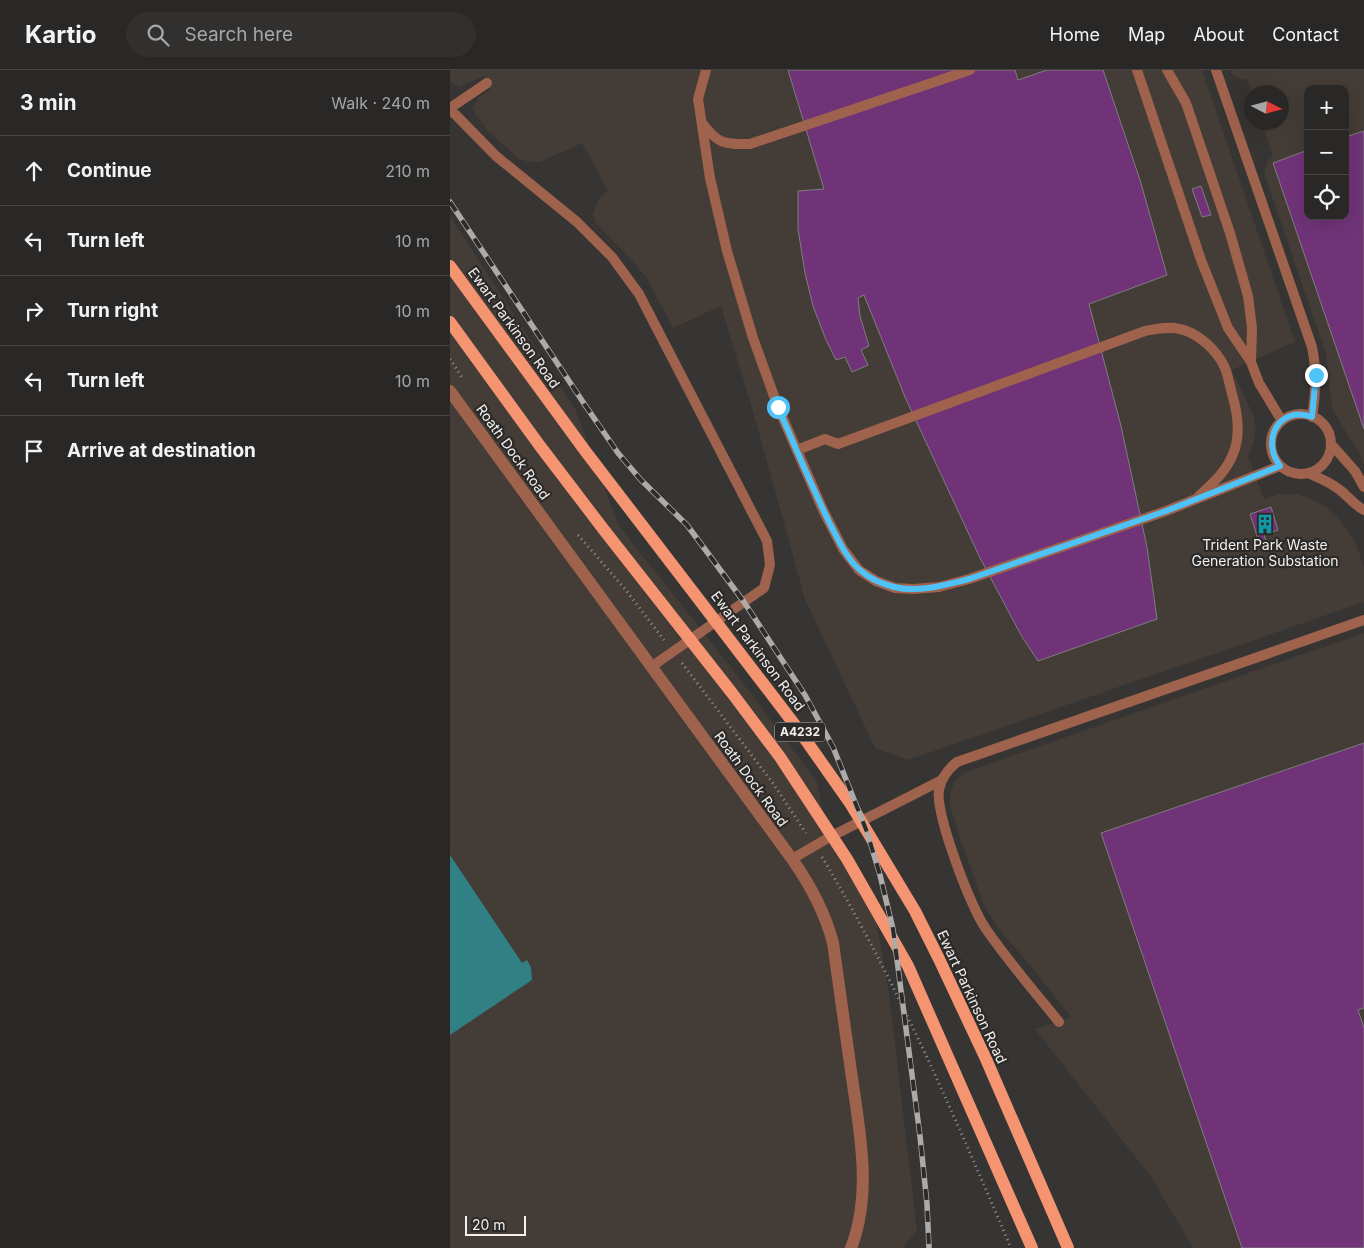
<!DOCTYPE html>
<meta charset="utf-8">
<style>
:root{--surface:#292826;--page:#31302e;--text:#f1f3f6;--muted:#a5a6a7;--line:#454443}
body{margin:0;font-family:Inter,sans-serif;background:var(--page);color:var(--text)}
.controls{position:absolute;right:15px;top:15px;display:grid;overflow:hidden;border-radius:10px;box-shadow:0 5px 20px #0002}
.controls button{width:45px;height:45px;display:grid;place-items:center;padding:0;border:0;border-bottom:1px solid var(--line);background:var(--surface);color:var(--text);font:25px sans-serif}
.compass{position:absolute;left:794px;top:15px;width:45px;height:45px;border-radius:50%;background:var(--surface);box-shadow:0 5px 20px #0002;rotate:96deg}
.scale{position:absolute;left:15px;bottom:12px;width:61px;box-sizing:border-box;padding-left:5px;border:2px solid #f2f0ef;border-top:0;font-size:14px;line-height:18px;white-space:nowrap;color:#f2f0ef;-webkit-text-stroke:4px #2d2b29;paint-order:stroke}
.stop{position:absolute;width:15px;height:15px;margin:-11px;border:4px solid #4fc3f7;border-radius:50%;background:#fff}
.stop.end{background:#4fc3f7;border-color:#fff;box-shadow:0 1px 5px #0008}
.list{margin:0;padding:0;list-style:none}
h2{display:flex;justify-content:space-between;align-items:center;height:65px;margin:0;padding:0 20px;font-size:21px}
h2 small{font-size:16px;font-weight:400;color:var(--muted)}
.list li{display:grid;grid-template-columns:32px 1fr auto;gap:15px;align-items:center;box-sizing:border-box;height:70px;padding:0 20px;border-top:1px solid var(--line)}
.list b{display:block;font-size:19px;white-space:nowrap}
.list em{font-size:16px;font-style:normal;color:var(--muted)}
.icon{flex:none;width:28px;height:28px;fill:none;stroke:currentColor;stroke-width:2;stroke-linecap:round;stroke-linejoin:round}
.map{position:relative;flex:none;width:914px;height:1178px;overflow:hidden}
header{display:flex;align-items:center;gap:30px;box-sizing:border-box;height:70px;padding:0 25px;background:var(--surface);border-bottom:1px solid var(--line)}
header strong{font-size:24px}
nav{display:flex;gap:28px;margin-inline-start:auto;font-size:18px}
.search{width:350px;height:45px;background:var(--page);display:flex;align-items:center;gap:12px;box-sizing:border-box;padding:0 18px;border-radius:28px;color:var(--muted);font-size:19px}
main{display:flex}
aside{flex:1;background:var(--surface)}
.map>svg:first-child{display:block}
.built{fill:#443c36;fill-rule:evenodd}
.water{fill:#318184}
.building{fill:#703378;stroke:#7f7d7f}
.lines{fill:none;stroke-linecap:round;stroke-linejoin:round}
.path{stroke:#969492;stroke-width:3;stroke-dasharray:1 4;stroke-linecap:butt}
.service{stroke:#9e624d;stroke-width:10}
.minor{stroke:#9e624d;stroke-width:12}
.primary{stroke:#f59471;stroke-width:12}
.rail-casing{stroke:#adaba9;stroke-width:5.5}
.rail{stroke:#2d2b29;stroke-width:4;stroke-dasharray:11;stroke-linecap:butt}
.route{stroke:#4fc3f7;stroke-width:6}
.labels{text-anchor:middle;stroke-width:4.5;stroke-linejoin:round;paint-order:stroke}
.shield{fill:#2d2b29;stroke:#b7b5b4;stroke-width:1}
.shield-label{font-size:12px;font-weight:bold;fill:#f2f0ef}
.street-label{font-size:14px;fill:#f2f0ef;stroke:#2d2b29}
.poi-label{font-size:14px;fill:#f2f0ef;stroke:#2d2b29}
</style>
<header>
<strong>Kartio</strong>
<div class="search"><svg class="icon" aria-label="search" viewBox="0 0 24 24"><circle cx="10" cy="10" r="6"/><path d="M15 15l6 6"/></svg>Search here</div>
<nav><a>Home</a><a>Map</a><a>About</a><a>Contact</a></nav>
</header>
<main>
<aside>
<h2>3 min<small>Walk · 240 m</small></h2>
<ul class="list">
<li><svg class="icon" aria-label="ahead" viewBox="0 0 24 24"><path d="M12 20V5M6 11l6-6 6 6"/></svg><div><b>Continue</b></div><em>210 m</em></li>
<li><svg class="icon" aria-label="left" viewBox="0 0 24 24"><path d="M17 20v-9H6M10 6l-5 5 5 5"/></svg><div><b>Turn left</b></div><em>10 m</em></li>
<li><svg class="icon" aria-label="right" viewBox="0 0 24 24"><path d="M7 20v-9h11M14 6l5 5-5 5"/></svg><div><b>Turn right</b></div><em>10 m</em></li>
<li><svg class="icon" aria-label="left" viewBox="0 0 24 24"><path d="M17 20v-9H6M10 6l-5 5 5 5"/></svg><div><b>Turn left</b></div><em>10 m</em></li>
<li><svg class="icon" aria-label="arrive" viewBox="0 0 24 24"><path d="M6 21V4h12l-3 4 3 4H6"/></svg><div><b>Arrive at destination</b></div></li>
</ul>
</aside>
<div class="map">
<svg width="914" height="1178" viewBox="0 0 914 1178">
<rect width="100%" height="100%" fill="#373533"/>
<path class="built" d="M0 0H752L845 272 782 300 804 347 806 358 804 371 798 387 814 429 830 424H846L861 429 875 436 888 448 899 462 906 474 914 497V532L458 690 425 678 355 529 304 345 271 236 223 258 197 208 177 185 145 152 143 145 146 135 150 127 158 120 132 73 90 92H78L68 88 37 60 22 39 29 27 40 20 33 6 9 17 0 11Z
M780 0H914V395L910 384 891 354 882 338 876 284 814 103 817 92 823 86 812 53 832 52V22H802L798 10 790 9 782 4ZM858 19H895V146H858Z
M0 146 125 339 169 456 280 596 367 712 378 768 426 850 439 923 467 1161 452 1178H0Z
M914 563V1178H743L702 1108 585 959 621 947 579 894 548 858 534 836 507 759 500 735V722L505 711 513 703Z"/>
<path class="water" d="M0 785 72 893 77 890 81 898 82 910 0 965Z"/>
<path class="building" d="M338 0H565L568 10 597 0H653L690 110 717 205 639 234 671 356 697 477 707 549 588 591 571 565 530 488 455 327 414 225 408 228 410 246 419 276 411 280 418 295 402 302 395 287 386 290 376 270 363 236 355 203 348 159V121L374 119Z
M914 61V359L823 93 858 80V146H895V67Z
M751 116 761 145 752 147 742 119Z
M821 437 828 460 814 465 816 470 809 472 800 444Z
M914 673V938L908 940 914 958V1178H792L651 763Z"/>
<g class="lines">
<path class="path" d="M0 289 13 309
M128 465 175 519 214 570
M232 593 322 712 356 763
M372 787C447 912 504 1045 561 1178"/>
<path class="service" d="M256 0 248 29 260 108 277 181 303 268 328 337 373 440 393 479 409 500 426 511 445 518 463 519 489 517 519 509 716 441 830 396
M687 0 751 190 778 258 801 292 809 313 832 351
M717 0 736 33 780 163 798 226 802 258 801 292
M766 0 862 277C867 301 866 323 862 347
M0 38 37 13
M0 39 46 86 127 152 162 187 189 224 317 471 320 495 314 518 201 597
M252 53C268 74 273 74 300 74L520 0
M821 374a30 30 0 1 1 60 0a30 30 0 1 1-60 0Z
M881 374 905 401 914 417
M347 380 375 369 388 374 695 261C706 259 719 256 730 259 748 263 767 280 775 298 778 306 780 316 782 324 788 344 791 365 783 384 776 402 763 413 749 426
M858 403C870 408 880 412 890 420 899 427 903 434 914 440
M342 789 378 768 492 710
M609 952C584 921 558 891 536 859 521 839 485 743 489 720 491 708 497 700 507 692L914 550"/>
<path class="minor" d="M0 321 342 789C361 816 375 842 383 873 389 916 395 959 401 1001 409 1058 423 1122 401 1178"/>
<path class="primary" d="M0 196 136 382 348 659 400 733 465 841 489 889 536 989 618 1178
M0 252 90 376 154 460 282 623 330 687 397 789 458 896 582 1178"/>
<defs>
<path id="rail" d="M0 132 135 335 168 383 191 410 237 455 294 532 355 625 383 677 417 762 430 805 443 859 470 1066 477 1134 479 1178"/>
</defs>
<use href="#rail" class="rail-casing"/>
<use href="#rail" class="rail"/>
</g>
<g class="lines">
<path class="route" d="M328 337C345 377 362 417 381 456 389 471 397 489 410 500 419 508 432 514 444 517 468 523 495 515 519 509L716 441 830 396C810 369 830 335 862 347L866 305"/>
</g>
<defs>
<symbol id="building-bare" viewBox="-9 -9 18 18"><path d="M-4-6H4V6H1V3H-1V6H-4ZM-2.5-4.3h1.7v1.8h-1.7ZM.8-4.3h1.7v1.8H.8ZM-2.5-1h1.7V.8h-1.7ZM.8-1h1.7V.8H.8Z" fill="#0f9aa8" stroke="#2d2b29" stroke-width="2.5" paint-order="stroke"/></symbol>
</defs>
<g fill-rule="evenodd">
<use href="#building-bare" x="801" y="440" width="28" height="28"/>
</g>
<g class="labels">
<rect class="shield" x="325" y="652.5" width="50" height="19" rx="4"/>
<g class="shield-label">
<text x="350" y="666">A4232</text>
</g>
<g class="street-label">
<text transform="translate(64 258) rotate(54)" y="5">Ewart Parkinson Road</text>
<text transform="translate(63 382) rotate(54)" y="5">Roath Dock Road</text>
<text transform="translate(308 581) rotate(53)" y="5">Ewart Parkinson Road</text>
<text transform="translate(301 709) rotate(54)" y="5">Roath Dock Road</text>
<text transform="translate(522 927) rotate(65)" y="5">Ewart Parkinson Road</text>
</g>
<g class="poi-label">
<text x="815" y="480">Trident Park Waste<tspan x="815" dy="16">Generation Substation</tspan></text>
</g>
</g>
</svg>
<div class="controls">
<button>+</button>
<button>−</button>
<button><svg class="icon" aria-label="locate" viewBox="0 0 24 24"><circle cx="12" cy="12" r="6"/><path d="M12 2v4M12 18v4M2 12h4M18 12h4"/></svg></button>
</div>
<svg class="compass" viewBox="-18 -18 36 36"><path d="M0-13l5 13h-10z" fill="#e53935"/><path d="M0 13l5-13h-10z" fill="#a5a6a7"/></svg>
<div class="scale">20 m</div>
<div class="stop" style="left:328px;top:337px"></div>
<div class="stop end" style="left:866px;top:305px"></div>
</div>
</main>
